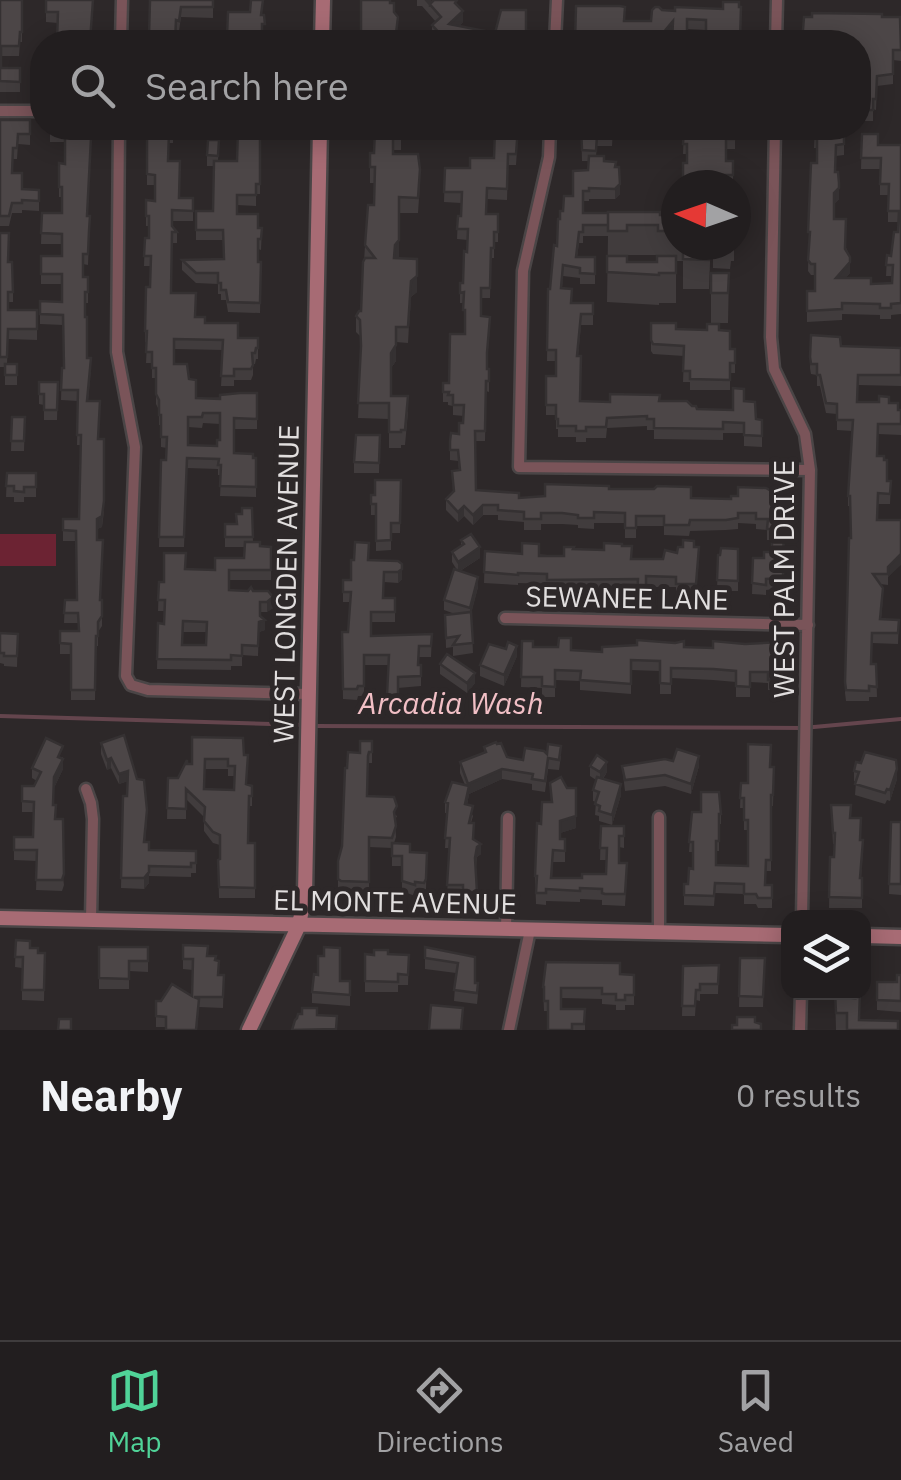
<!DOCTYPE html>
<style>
:root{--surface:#221e1f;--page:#2a2728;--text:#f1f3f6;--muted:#a2a2a4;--line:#3f3c3d;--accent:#50d398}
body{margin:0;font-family:"IBM Plex Sans",sans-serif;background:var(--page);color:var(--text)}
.controls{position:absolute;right:30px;bottom:30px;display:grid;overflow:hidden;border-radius:20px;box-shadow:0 5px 25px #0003}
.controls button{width:90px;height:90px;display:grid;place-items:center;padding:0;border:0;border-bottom:2px solid var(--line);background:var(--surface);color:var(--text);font:50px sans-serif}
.compass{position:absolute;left:661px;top:170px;width:90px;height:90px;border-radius:50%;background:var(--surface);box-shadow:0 5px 25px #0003;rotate:272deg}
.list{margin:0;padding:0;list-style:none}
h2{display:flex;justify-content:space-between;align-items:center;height:130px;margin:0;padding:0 40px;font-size:42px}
h2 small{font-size:32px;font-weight:400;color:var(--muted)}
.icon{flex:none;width:55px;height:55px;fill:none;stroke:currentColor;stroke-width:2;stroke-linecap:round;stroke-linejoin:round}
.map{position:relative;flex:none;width:901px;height:1030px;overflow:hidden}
.search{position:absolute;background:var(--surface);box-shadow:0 5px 25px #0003;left:30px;right:30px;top:30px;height:110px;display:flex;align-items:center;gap:25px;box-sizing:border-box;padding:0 35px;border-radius:40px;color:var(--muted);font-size:38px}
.sheet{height:310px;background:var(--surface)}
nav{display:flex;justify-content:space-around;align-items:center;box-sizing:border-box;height:140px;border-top:2px solid var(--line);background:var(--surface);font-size:28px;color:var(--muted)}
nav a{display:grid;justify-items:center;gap:5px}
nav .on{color:var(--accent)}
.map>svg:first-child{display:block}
.green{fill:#6c2333}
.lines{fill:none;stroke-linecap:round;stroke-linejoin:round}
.stream{stroke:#64454d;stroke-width:4}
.street-casing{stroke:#4a4546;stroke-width:15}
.secondary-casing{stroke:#4a4546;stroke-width:19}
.street{stroke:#7a5459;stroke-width:10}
.secondary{stroke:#a76b74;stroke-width:14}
.wall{fill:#413c3d;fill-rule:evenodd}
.shaded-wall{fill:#353132}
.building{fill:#4c4647;stroke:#353132;stroke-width:2.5;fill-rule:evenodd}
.labels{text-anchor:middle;stroke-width:10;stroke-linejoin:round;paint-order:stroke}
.street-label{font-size:28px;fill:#e1dede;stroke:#2d2829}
.water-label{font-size:30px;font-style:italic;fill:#f2c0c6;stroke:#2d2829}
</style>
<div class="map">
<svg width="901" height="1030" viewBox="0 0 901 1030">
<rect width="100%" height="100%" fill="#2d2829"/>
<path class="green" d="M0 534H56V566H0Z"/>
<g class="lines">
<path class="stream" d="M0 716 305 725
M315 726 803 728 901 719"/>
<defs>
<path id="street" d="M121 42 122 0
M555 42 557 0
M776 42 777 0
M0 111H42
M119 128 117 352 135 447 126 676 131 685 148 690 308 694
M550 128 549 157 523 271 519 467 810 470
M775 128 771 337 774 369 805 434 810 470 802 918
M505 618 808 625
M86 789 91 803 93 819 91 919
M506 930 508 818
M659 931V817
M509 1030 530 930
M800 1030 801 992"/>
<path id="secondary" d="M322 42 323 0
M0 918 788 935
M864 936 901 937
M249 1030 299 925 305 894 320 128"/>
</defs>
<use href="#street" class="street-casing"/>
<use href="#secondary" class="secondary-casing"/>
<use href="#street" class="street"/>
<use href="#secondary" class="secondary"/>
</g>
<path class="wall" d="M0 0H22V42H20L19 56H1V68H20V92H0Z
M46 0 91 42H57L58 23 46 22Z
M150 0H213V18L181 17 179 31H176V42H149Z
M417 0H430V4L458 5 463 22 459 26 495 33 526 31 529 42H439L432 35V25L436 22 422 6H417Z
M576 6 625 21H651L662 10 723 9 741 42H672V31L664 42H575ZM687 29 706 30V38L687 37Z
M804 17H882L901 21V61L893 60V84L877 86 876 110 873 109V121H862V95H858V42H802Z
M0 120H30V145L18 144 17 159H13L12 173 22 189 39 190V211L22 210V213H12L9 226H0Z
M50 128H88L87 216H90L88 265 83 264V277H88V303H85V317L87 358 91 368 88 401 98 439H104V511L102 527 97 529 100 600H102V626L98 632V646H96L95 700H71V654H60V631H78V623H64L65 600H77L76 541H63V519H79L81 445H77L78 401 61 400 62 368H64L63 325 40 324V301L62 302V284H41V256H62V244H41L42 213H62V197H59V163L65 164V142H50Z
M147 128H207L206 133 173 132V143H169L168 161 179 198H193V221H172V226L177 232V243H172L171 293 196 317 205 323 238 338H258V359H256L255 364H253V375L251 380H234V386H221L223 350 174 349V364L189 379 196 398 257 397V429H234V453L256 458V497L220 496 221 475H218V469L187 468 184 547H159L161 460H166L167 448 161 447V425H159V410L156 404V378H152V363H146L147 342H145L146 287H150L151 266H144L145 238H149V226H146V200L155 201V185H147ZM203 423 220 424V440L217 446 188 445V427L202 428Z
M238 128H263V133H260V194H256V206L237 205V214L258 228H262L261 250 258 249V262H261L260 313 228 312 226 300H221V294H218V284L196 283 182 270V260L223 259V240H196V211H213L214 166H207V155L219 140 218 161H237Z
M369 128H401V150H393V154L420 184 418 213H399V256L397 258 417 292 411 297 408 343 396 342V361L391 368V396L408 412 405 445H401V448H389V419L358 418 361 352 360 336 356 332V316L361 311 365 245 374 205 375 183H370V167L374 153V132H369Z
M413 128H426L425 131H413Z
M495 128H521V136H518L516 165H508L507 200 487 199 486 214H498V242H494V258H491L490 298H481V316L490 327 487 361 489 379V392L486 391 485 441H475L476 490 519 498 609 489 691 498 731 499 773 492 787 493V522H784L783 588 766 590V595L752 594 753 558H764L772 552V540H767V530L756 529V524L738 523V529L726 530 690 531 689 536 664 535V526H636V538H625V523H594V529L578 528V525L562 524H541V530H524V522L498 520V515H483L473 525 464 516 458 522 446 510V499L453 492 452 471 459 470 458 461 450 460V441L459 434 463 423 464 416 453 415V406L448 405V402H443V383H449L465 334 464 303H460V283H463L468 240 457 239 458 216H461V203L444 202 445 168H470L494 158Z
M581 128H613L612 146H597L596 156 615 167 620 194 615 199H589V201H583V213L676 215V245H710V263L709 289H683V261H676V303H659V305L607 302 608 236H583V243H579L577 257H595V284H580V278L563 276 562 288 572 303H593V325H581L578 356 580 401H659L697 409 733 410 744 401 756 419 762 420V447L744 446V433H723V440L654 439V430H647V426L607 428 606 438H586V442H576V437H558V429H556V415H546V376H556V361H547L548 289H550L560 219 588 170 589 161H582ZM627 255H658L657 262H627Z
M684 128 735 130V149H726V161H733V185H683V163H687V154H683Z
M815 128H844V155L836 156V172L839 183V199L834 204V219L850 257V273L845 278 871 284 892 283 893 276H886L887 255 891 256 898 232V222H888V195H880V169H861L862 134 878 145H901V314L891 315V319H880V315L842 314V320L807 322V291H815V275H811L808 271 811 163H817V148H814Z
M0 233 13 279V302H8V310H37V340L8 339 7 364H17V385H5V367H0Z
M713 245H734V261H731L730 269 713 268Z
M711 273H729L728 323H711Z
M651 323 676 329 719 330 735 360V373H730V390H690V382H683L684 356 653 354 651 351Z
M811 335 841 346 901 348V386L858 385 857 402 889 403 898 410H901V435L878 434 877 456 887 481H891L890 504H878L877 520 899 565 888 577V585L880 584 883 598 881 619 899 620 898 644 872 643 871 664H876L877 697H869V701H846L845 693 849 538H851L850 506H848V496L852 431 837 430V414L826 413 820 386H817V375L811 374 810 368Z
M39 382H58L57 420H44V405L39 404Z
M12 417H25L24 451H11Z
M380 435 379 473H354V462Z
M7 473H36V497H24V502H14V497H6Z
M401 480 400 533H391V550L376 551V515H371V495H375Z
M252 508 253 542 260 546 271 547V580H229V590L268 591 273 608 267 612H260V616L265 630 259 632 258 656 242 655V666H231V670L157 669 158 623 164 624V611H158L159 582H164L186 569 215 570 244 558 245 547H225V524H237L242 514ZM183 632H207L206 645H182Z
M461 540 480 558 460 571 478 587 471 613 473 653 453 656V647L446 648 445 615 455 614 444 610V600L457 570 452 562V552L461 546Z
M622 546 632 559H663L694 547 699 558 696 594H676V587H646V608H637L638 589 547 590V584L518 583V585L484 583 485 551 564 556 573 549 604 550Z
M738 549V591H717L718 555Z
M369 560 398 561 402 579 398 583 384 582 383 598H395V622H371V636L432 634 431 657H419L418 665H421V686L398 688V705H387L388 665H364V696H358L357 700 343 699 342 632H348L350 602H343V580H351Z
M0 633 18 634 17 667 4 666V664L0 663Z
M522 641 533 647 602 652 684 647 783 678 781 690H768V683L750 682V697H736V682L713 680 671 678V694H660V671L631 670V694L580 690V681L555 680V697H542V688L521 687Z
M517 656 504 686 480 676V665Z
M440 664 475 683 467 693 440 674Z
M124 735 147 820 145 842 149 850 196 851V873H191V877L149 876V883L144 889 121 888 123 796H127L128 781 119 784 111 768 107 770 101 754V743Z
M243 738 247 784 252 786V806H249V843H255V898H219L218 860 220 859V845L213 843 204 831V817L186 799V819H167L168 778H178L187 764H192ZM205 769H228V776H235L234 790 204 789Z
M372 741V763H369L368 767 367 796 397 816 395 820 396 837 394 843 410 852 427 853 426 889 424 893H415V896L402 891V866H392V848L369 847V892H341L338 889V861L342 846 347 768Z
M484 747 507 757 523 760 547 754 561 756 559 770 548 769 545 792 532 790V784L502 779 469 794 467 805 473 816 471 823 474 839 481 854 477 857 476 867 477 903H463V895H447L450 848H445L447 813H445V802L465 785 460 773V762L484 753Z
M63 757V769L54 788V805L64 885 62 891 36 890 37 861 14 860V837H33L34 812H22V786H34L37 781 32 778V768Z
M590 766 607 772 603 779 621 795 612 825 599 821V816L595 815 596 802 593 801V790L596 780 590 776Z
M622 766H699L691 794 665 786 625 791Z
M770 767H774L773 806H771V871H766L765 885H772V908H758L756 904H744V894L715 893 714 906 684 905V884H688L693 869V852H689L692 812 721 814V824H719V851H716V865L748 866V830H744V808H740L741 783H748Z
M854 771 897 779 890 801 887 800 885 804 855 795 856 782 854 781Z
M550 783 567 788H576V828L560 833V839H565V862H553L552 878H582L606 874 607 860H600L601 826H624V848L619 847V863L627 875 625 906 605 905H602V900L580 899V902L546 901V905L536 904 535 876 541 824 551 802Z
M831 805 850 818 861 840 863 850 861 878H862V908H829L830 857H834L835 844H833Z
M891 822H901V895L889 894Z
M16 940 38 953H45L44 1001 22 1000V968L15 967Z
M183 945 207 956 218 975H224L223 1008 199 1007 197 1030H166V1027H156V1001L192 996 193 970 183 969Z
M99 947H148V972L129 971V989H99Z
M425 947 475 957V983L478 994 477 1004 454 1001 456 973 425 969Z
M365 954 409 955 408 985H398V992H365Z
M740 958H765L763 1007H739Z
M719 965 718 994H700V1001L696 1000 695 1016H682L683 966Z
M620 974 634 975V1005H625V1010H616V1005L602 1004V999L561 998V1009H585V1030H548V1011H544L543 987Z
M901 975V1012L877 1010V982H897Z
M340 981H350V1006L312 1003V992Z
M835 992 859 1020 898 1030H836Z"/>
<path class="shaded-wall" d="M463 11V22L449 34V24Z
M673 21V31L664 42H658V39Z
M620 184V194L615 199V189Z
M839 188V199L834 204V193Z
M399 240V256L395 261V245Z
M417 259V292L411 297 408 343 411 281Z
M850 262V273L836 289V278Z
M396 345V361L391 368V353Z
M104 501 102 527 97 529V519Z
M483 505V515L473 525V515Z
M464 506V516L458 522V512Z
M480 547V558L458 572V562Z
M901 554V565L888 577V567Z
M402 569V579L398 583V572Z
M478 577V587L470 619V608Z
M273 597V608L267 612V602Z
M265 620V630L259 632 258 656 259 622Z
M517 646V656L504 686V675Z
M475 673V683L467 693V683Z
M699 756V766L691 794V784Z
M111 758V768L107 770V760Z
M63 759V769L54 788V777Z
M607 762V772L600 782V772Z
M502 769V779L469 794 465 815 468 784Z
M897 769V779L890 801V790Z
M128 771V781L119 784V774Z
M621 784V795L612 825V815Z
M576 816V828L560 833V821Z
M481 844V854L477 857 475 869 477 847Z
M149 872V883L144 889V878Z"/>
<path class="building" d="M0 0H22V32H20L19 46H1V68H20V82L0 81Z
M46 0H93L90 42H67V40H57L58 12H46Z
M150 0H213V7H181L179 21 176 20 175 42H152V35H149Z
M251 0H263L261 15H264L265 24H262V40H256V42H204V39L208 40V36H227L228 12H250Z
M361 0H390V3H394V12L398 17 395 42H365V40H361Z
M426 0H430V4L434 0H457L455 3 463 11 449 24 495 33 501 10H526V31H529V42H448L432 25 441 17Z
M723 2H739V7H741L740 42H672L673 21 658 39H647V42H610V34H590V42H575L576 6H620L625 7 624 21H651L652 10 655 7H659L662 10 675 11V7L723 9ZM687 19 706 20V38L687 37Z
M812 13 882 14V17H900L901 50H893V74L877 76 876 99H873V110H862L863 85H858V42H840V34H822L821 42H802L804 17H812Z
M0 120H30V134H18L17 148H13L12 173H22V189L39 190V201L22 200V203H12L9 216H0Z
M50 128H88V138H91L87 216H90L89 231 88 254H83V277H88V292H85V317H87V358H91L87 401H100L98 439H104V501L102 516 97 519V540H103L100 600H102V616L98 622V636H96L95 690H71V644L60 643V631H79L78 613H64L65 600H77L76 531 63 530V519H79L81 435H77L78 390H61L62 368H64L63 315 40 314V301L62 302V274H41V256H62V234L41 233 42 213H62V187H59V163L65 164V131H50Z
M147 128H173V133H169L168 161H180L179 198H193V211L172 210V226L177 232H172L171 293H196L195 317H205V323H238V338H258V348H256L255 353H252L253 365 251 369H234V376H221L223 340 174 339V364H187L189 379 196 380V398L220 399V395L240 393H257V419L234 418V453L253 454V458H256V487L220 486 221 465H218L219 459 187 458 184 537H159L161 460H166L167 437H161V415H159V400L156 394V368H152V352H146L147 331H145L146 287H150L151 256H144L145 238H149V216H146V200L155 201V175L147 174ZM203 413H220V440H217V446L188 445V417H202Z
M238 128H260V184H256V195H237V214H258V228H262L261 239H258V262H261L260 303 228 302 226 290H221V283H218V273H196L182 260 224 259 223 230H196V211H213L214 161H237Z
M375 128H401V134H393V154H418L420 169 418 198 399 197V240L395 245 394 258 417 259V276L411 281 408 327H396V345L391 353V396H408L405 430H401V432H389V403H358L361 346 360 320 356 316 359 311H361L363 262 365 258H375L365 245 368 205H374L375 167H370V153H374Z
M495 128H518L516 154H508L507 189 487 188 486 214H498V232H494V248H491L490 288H481V316L490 317 487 353V369H489V381H486L485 431H475L476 490 519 493V498L545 496V484L609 486V489H654L657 486 691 487V498L731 499V496H738V487L766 488 773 492 787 493V512L784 511 783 578 766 579V585L752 583 753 558H764V552H772V529H767L768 519H756V513H738V518L726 520H690L689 525H664V516H636V528H625V513L594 512V518H578V515L562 513H541V519H524V512L498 510V505H483L473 515 464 506 458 512 446 499 454 491 452 471 460 470 458 450H450V441L451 433 459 434V423H463L464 405H453V395H448L449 392H443V383H449L450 334H465V310H463L464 292 460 293V283H463L464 251 467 252 468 229H457L458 216H461L462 192H444L445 168H470V158H494Z
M581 128H612V136H597L596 151 582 150Z
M684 128H725L727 130H735V139H726V161H733V175H720V185H688V179H683V163H687V144H683Z
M815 128H844V144L836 145 835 172H838L839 183V188L834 193V219H846L845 249 850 257V262L836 278H871V284L892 283 893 265H886L887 255 891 256 894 232H898L899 211H888L889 184H880L881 158H861L862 134H878V145H901V303L891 304V308H880V304L842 303V309L807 311V291H815V264H811L808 260 810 232H808L811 163H817V137H814Z
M208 140H219L218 156 207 155Z
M589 156H604V161L616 162 615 167H619L620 184 615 189 589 188V191H583V213H608V225H583V232H579L576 257H595V274L580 273V268L563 265 561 288 572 289 571 303H593V314H581L577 356H581L580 401 610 402V394L660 395 659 401H687L692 406H696L697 409 733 410V388L744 389V401L755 402 756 419 762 420V436L744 435V423L723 422V429L654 428V419H647V416L607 418 606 427H586V431H576V426H558V419H556V405H546V376H556V350H547L548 289H550L554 245 557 246 558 219H560V211H563L564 196H573V171L588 170Z
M608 212H660V215H676V231H658V225H627V231H608Z
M0 233H9L8 262H12L13 292H8V310H37V329H8L7 357H0Z
M683 245H710L709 260 683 259Z
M607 256H627V262H657V256H676V273H659V275L607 272Z
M711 273H729L728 293H711Z
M651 323H676V329L707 330V324H719V330L730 331V349H735V363H730V380L690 379V371H683L684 346 653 344 651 340Z
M811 335 840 337 841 346 901 348V375H858L857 402H879V396L889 397V403H898V410H901V424H878L877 456H884V460H887V481H891L890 494 878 493 877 520H901V554L888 567V574H873L883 588 880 619 899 620 898 633H872L871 664H876L877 687 869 686V691L846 690 845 682 849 538H851L850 496H848L853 420H837V404L826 403 820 375H817V364H811L810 357Z
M5 364H17V375H5Z
M39 382H58L57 410H44V394H39Z
M12 417H25L24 441H11Z
M356 435H380L379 463 354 462Z
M7 473H36V487H24V492L14 491V486H6Z
M375 480H401L400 523H391V540L376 541V504H371V495H375Z
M242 508H252L253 537H225V524H237L236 514H242Z
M471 534 480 547 458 562 452 552 464 544 461 540Z
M683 540 694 541V547H699L696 584H676V577L646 576V598H637L638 579 547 580V574L518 573V575L484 572 485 551 522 554V543L539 544V556H564V547H574L573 549 604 550V543L622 544V546H632L631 559H663L665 550 677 553 678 547H683Z
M245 542H260V546L271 547V570H229V590L248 591 251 587 253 591H268L273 597 267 602H260V616L265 620 259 622 258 646 242 645V656L231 655V660L157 659 158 623 164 624 165 600H158L159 582H164V553H186L185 569 215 570V558H244ZM183 621 207 622 206 645H182Z
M355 542 369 543 368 560 398 561 402 564V569L398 572H384L383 598H395V612H371V636L432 634 431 646H419L418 665H421V676L398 677V695H387L389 655H364V686H358L357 689H343L342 632H348L351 592H343V580H351V560H354Z
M721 548 738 549V581L717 580 718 555H720Z
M454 569 478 577 470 608 444 600Z
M471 612 473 643 453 645 459 636 446 638 445 615Z
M0 633 18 634 17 656H4V653H0Z
M559 638H571V650L602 652V647L637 645V640L675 643 684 641V647L713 648V641L745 644 783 642V667L781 680H768V672H750V687L736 686V671L713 669 671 668V684L660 683V661L631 660V684L580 680 581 671 555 670V687L542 686V677H521L522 641H533V647H558Z
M508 642 517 646 504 675 480 665 489 644 506 649Z
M447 654 475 673 467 683 440 664Z
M124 735 137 779 144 780 147 810 144 842H149V850L196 851V863H191V867L149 866V872L144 878H121L123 796H127L128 771 119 774 111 758 107 760 101 743Z
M192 737 243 738 244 755H248L246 784 252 786V796H249L248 843H255V888L219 887 218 860 220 859V835L213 832 204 821 205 807 186 789V809L167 808 168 778H178L187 760V764H192ZM205 759H228V766H235L234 790 204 789Z
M46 738 63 746 58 757 63 759 54 777 53 805H56L55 819H63L64 874 62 880H36L37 850H14V837H33L34 802 22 801V786H34L41 772 32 768Z
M360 741H372V752H369L368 756 367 796 394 797 397 806 394 812 396 826 392 838 369 837V882L341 881 338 879V861L342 846 345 768H347L348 752 360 753Z
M496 742 497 744 501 743 507 757 523 760 525 748 544 751 547 754 548 744 561 746 559 760 548 758 545 781 532 779 533 774 502 769 468 784 460 762 486 752 484 747Z
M748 744 771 745 770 767H774L773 795H771V860H766L765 885H772V898H758L756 894H744V884L715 883 714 896 684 895V884H688L689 868 693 869V842H689L692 812H701V792H719L721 814H719V841H716V865L748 866V820H744V798H740L741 783H748Z
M677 749 699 756 691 784 665 775 625 780 622 766 665 759 673 761Z
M865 752 896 760 897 769 890 790 887 789 885 793 855 784 859 772 854 771 856 762 861 763Z
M597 755 607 762 600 772 590 766Z
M561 777 567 788H576V816L560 821V839H565V851L553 850 551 878H582V874H606L607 848H600L601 826H624V836H619V863H627L625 894H605L602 893V889L580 888V891L546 889V893H536L537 876H535L537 823 541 824 542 802H552L550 783Z
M597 777 621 784 612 815 599 811 600 806 595 804 599 792 593 790Z
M452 782 469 786 465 804 473 806 469 823H474L473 839 481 844 477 847 475 858 477 892H463V885H447L450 838H445L448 803 445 802Z
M831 805H851L850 818H861L860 840H863L860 878H862V898L829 897 830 857H834L835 833H833Z
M891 822H901V884H889Z
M392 843 410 844V852L427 853 426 879 424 883 415 882V885L402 881V856H392Z
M16 940 30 941V948H38V953H45L44 990H22L23 957H15Z
M183 945 208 946 207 956H216L215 960 219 961 218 975H224L223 997H194L199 999 196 1030H166V1017L156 1016V1001H161L172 984 192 996 193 959H183Z
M99 947H148V961H129V979L99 978Z
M324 947 340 948V981H350V995L312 992 314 974 318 975V956H324Z
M425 947 475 957V983H478L477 993 454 990 458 963 425 958Z
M374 950H388V954L409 955 408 975 398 974V982L365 981V954L374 955Z
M740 958H765L763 997 739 996Z
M546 962 620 963V974L634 975V995H625V1000H616V994H602V988H561V1009H585L584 1024H572V1030H548V1001H544V987H543Z
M719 965 718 984H700V990H696L695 1006H682L683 966Z
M897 975H901V1001L877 1000V982H897Z
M835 992H860L859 1020 898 1021V1030H847V1013H836Z
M431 1005 463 1008 461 1030H429Z
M302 1008H317V1015L337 1016 336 1029 292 1030 295 1020 297 1018 298 1014H302Z
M737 1017H755V1022L761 1024V1030H732V1025H737Z
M59 1019H71V1030H58Z"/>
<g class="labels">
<g class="street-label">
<text transform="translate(784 579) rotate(-90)" y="10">WEST PALM DRIVE</text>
<text transform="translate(286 584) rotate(-89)" y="10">WEST LONGDEN AVENUE</text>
<text transform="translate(627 598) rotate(1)" y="10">SEWANEE LANE</text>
<text transform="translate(395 902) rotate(1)" y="10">EL MONTE AVENUE</text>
</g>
<g class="water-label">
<text x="451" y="714">Arcadia Wash</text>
</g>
</g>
</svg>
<div class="controls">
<button><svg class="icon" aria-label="layers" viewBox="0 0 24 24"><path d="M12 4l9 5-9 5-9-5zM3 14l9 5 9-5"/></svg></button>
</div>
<svg class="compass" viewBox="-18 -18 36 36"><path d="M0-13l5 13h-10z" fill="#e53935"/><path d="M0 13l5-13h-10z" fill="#a2a2a4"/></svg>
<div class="search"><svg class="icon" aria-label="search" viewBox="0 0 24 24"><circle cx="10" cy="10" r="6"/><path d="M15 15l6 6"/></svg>Search here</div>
</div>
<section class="sheet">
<h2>Nearby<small>0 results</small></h2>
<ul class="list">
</ul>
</section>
<nav>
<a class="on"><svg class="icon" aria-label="map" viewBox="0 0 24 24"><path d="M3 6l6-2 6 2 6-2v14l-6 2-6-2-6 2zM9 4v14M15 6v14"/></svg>Map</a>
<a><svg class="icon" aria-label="directions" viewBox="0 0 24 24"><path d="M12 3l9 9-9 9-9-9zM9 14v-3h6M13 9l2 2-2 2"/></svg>Directions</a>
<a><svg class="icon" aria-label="saved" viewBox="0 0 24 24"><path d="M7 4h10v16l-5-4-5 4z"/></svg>Saved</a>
</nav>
